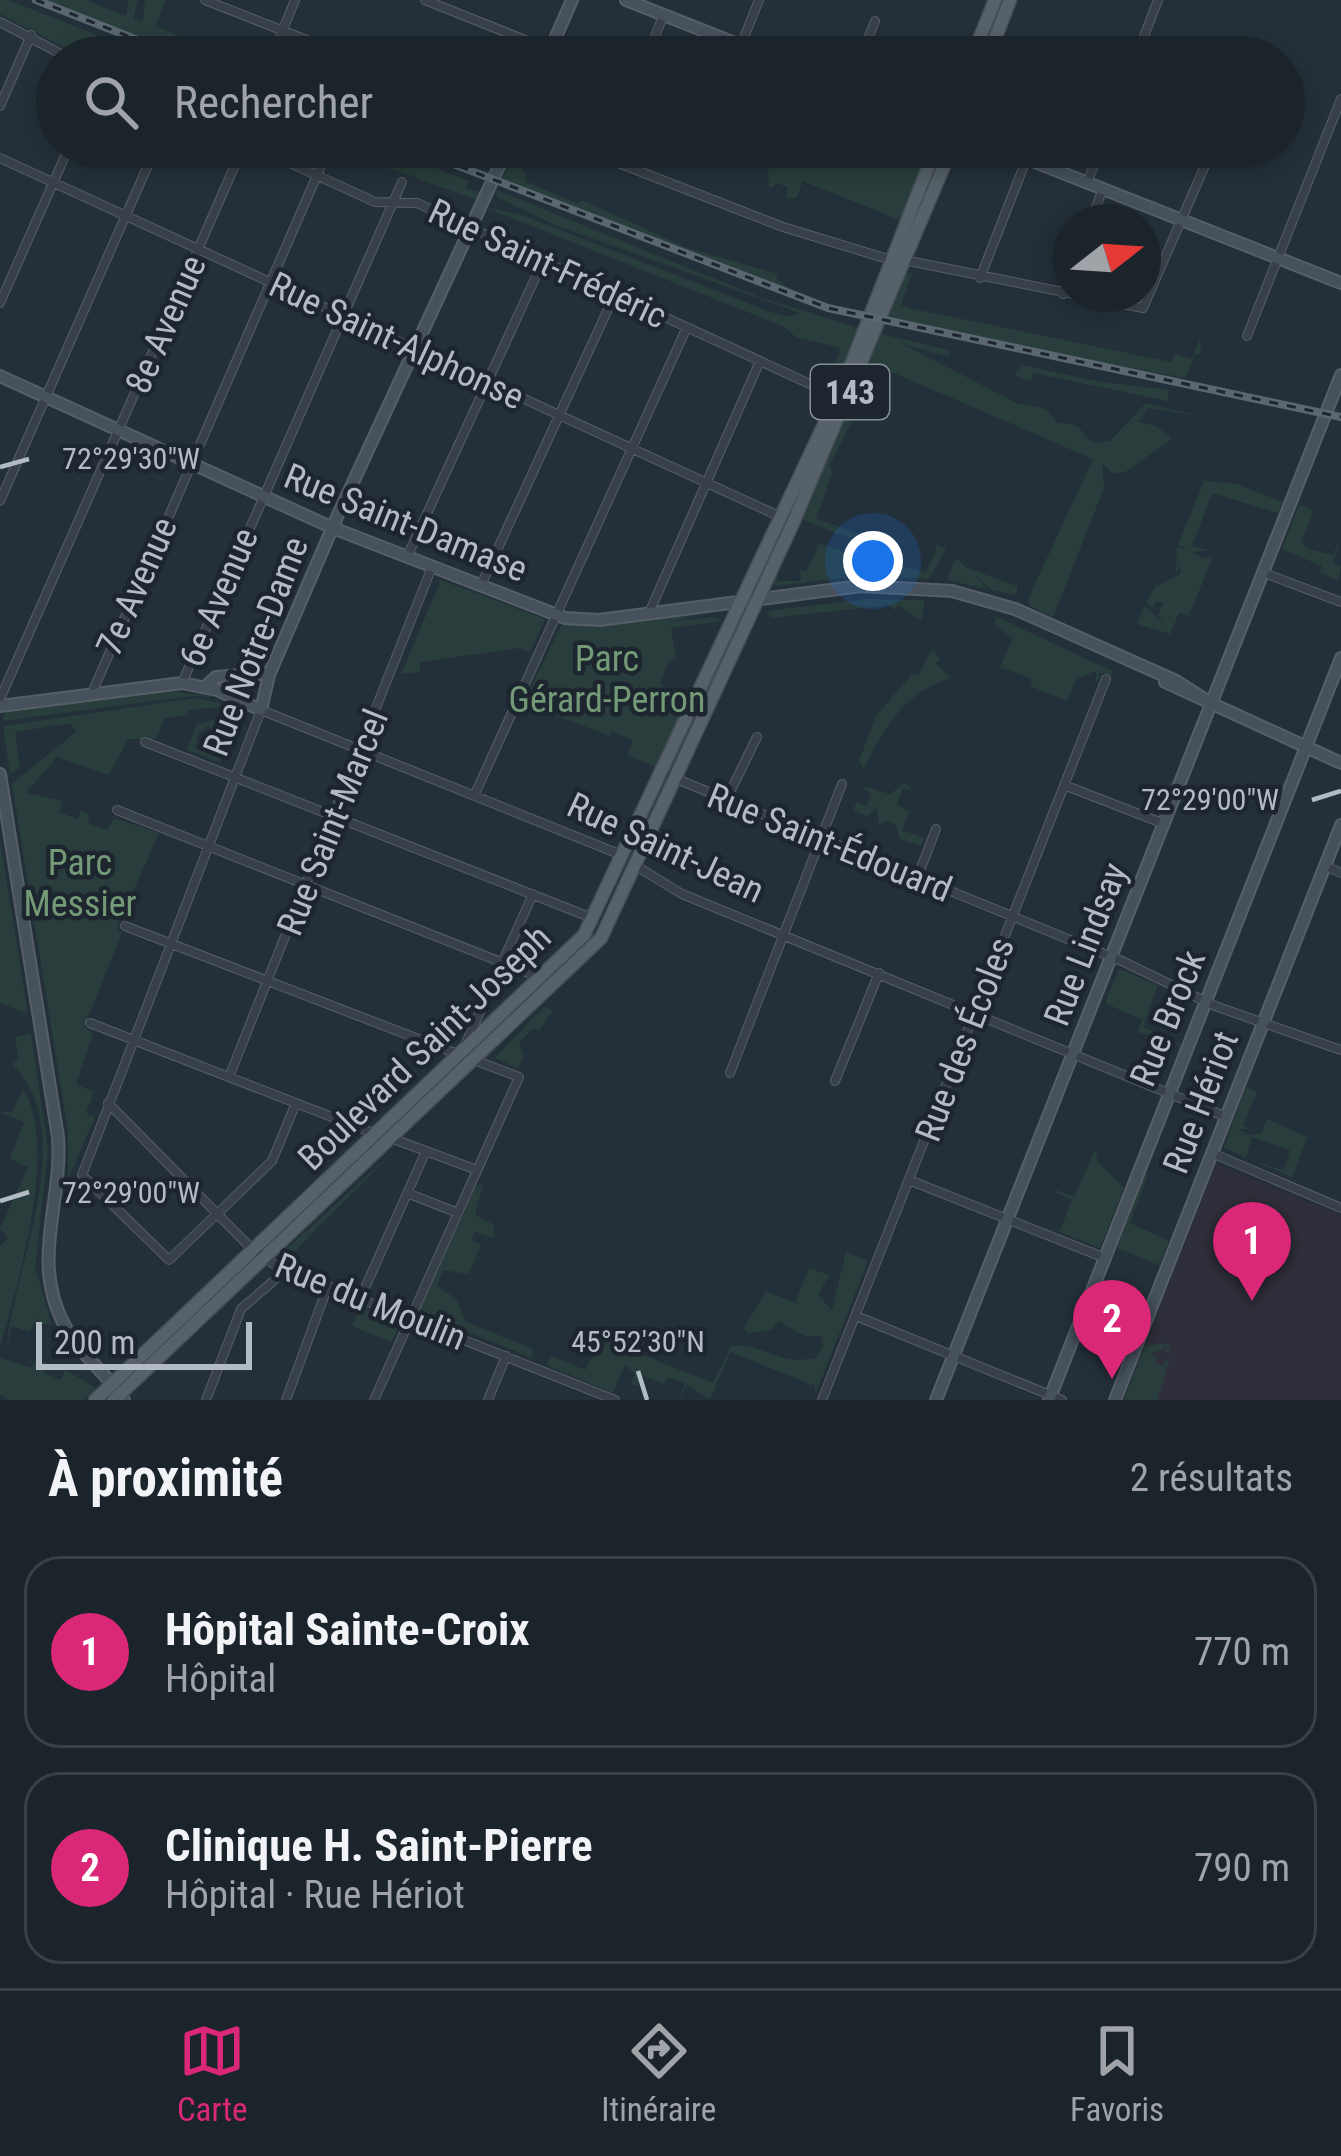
<!DOCTYPE html>
<html lang="fr">
<meta charset="utf-8">
<style>
:root{--surface:#1b242b;--page:#283037;--text:#f1f3f6;--muted:#a0a4a9;--line:#394147;--accent:#db2777}
body{margin:0;font-family:"Roboto Condensed",sans-serif;background:var(--page);color:var(--text)}
.compass{position:absolute;left:1053px;top:204px;width:108px;height:108px;border-radius:50%;background:var(--surface);box-shadow:0 6px 18px #0003;rotate:73deg}
.scale{position:absolute;left:36px;bottom:30px;width:216px;box-sizing:border-box;padding-left:12px;border:6px solid #b3bcc5;border-top:0;font-size:33px;line-height:42px;white-space:nowrap;color:#b3bcc5;-webkit-text-stroke:9px #1d262e;paint-order:stroke}
.you{position:absolute;left:873px;top:561px;width:42px;height:42px;margin:-30px;border:9px solid #fff;border-radius:50%;background:#1a73e8;box-shadow:0 0 0 18px #1a73e833}
.badge{display:grid;place-items:center;width:78px;height:78px;border-radius:50%;background:var(--accent);color:#fff;font-size:39px;font-weight:700}
.pin{position:absolute;translate:-50% -99px;filter:drop-shadow(0 3px 6px #0008)}
.pin::after{content:'';position:absolute;top:63px;width:42px;height:36px;background:inherit;clip-path:polygon(0 0,100% 0,50% 100%)}
.list{margin:0;padding:0;list-style:none}
h2{display:flex;justify-content:space-between;align-items:center;height:156px;margin:0;padding:0 48px;font-size:51px}
h2 small{font-size:39px;font-weight:400;color:var(--muted)}
.list li{display:grid;grid-template-columns:78px 1fr auto;gap:36px;align-items:center;box-sizing:border-box;height:192px;margin:0 24px 24px;padding:0 24px;border:3px solid var(--line);border-radius:36px}
.list b{display:block;font-size:45px;white-space:nowrap}
.list p{margin:0;font-size:39px;white-space:nowrap;color:var(--muted)}
.list em{font-size:39px;font-style:normal;color:var(--muted)}
.icon{flex:none;width:66px;height:66px;fill:none;stroke:currentColor;stroke-width:2;stroke-linecap:round;stroke-linejoin:round}
.map{position:relative;flex:none;width:1341px;height:1400px;overflow:hidden}
.search{position:absolute;background:var(--surface);box-shadow:0 6px 18px #0003;left:36px;right:36px;top:36px;height:132px;display:flex;align-items:center;gap:30px;box-sizing:border-box;padding:0 42px;border-radius:66px;color:var(--muted);font-size:45px}
.sheet{height:588px;background:var(--surface)}
nav{display:flex;justify-content:space-around;align-items:center;box-sizing:border-box;height:168px;border-top:3px solid var(--line);background:var(--surface);font-size:33px;color:var(--muted)}
nav a{display:grid;justify-items:center;gap:6px}
nav .on{color:var(--accent)}
.map>svg:first-child{display:block}
.medical{fill:#2f2f3b}
.green{fill:#293e3c}
.lines{fill:none;stroke-linecap:round;stroke-linejoin:round}
.street-casing{stroke:#565f67;stroke-width:10}
.secondary-casing{stroke:#565f67;stroke-width:14}
.primary-casing{stroke:#444d55;stroke-width:15}
.street{stroke:#384149;stroke-width:8}
.secondary{stroke:#46515c;stroke-width:10}
.primary{stroke:#566169;stroke-width:12}
.rail-casing{stroke:#5a6670;stroke-width:8}
.rail{stroke:#1d262e;stroke-width:3;stroke-dasharray:9;stroke-linecap:butt}
.ticks{fill:none;stroke:#b3bcc5;stroke-width:4.5}
.labels{text-anchor:middle;stroke-width:9;stroke-linejoin:round;paint-order:stroke}
.shield{fill:#1d262e;stroke:#868f98;stroke-width:3}
.shield-label{font-size:33px;font-weight:bold;fill:#b3bcc5}
.street-label{font-size:36px;fill:#b3bcc5;stroke:#1d262e}
.park-label{font-size:36px;fill:#739977;stroke:#1d262e}
.ticks-label{font-size:30px;text-anchor:middle;fill:#b3bcc5;stroke:#1d262e;stroke-width:9;stroke-linejoin:round;paint-order:stroke}
</style>
<div class="map">
<svg width="1341" height="1400" viewBox="0 0 1341 1400">
<rect width="100%" height="100%" fill="#243039"/>
<path class="medical" d="M1216 1164 1341 1215V1400H1124Z"/>
<path class="green" d="M0 0H8L153 57H83L0 14Z
M43 0H86L126 16 129 0H138L133 18 143 22 145 0H165L156 26 231 57H187Z
M331 147H380L470 181 465 188 480 192 477 200Z
M716 147H929L902 221 803 181 796 198 787 199V187L777 183 769 189 768 167Z
M513 160 526 173V182L576 203 584 201 687 248 778 274 776 279 805 298 500 182Z
M496 190 762 298 859 328 838 382 823 380 830 377 841 348 796 337 783 326 487 208 519 214 768 311 787 317 800 313 558 226 498 198Z
M912 273 901 305 913 309 1171 362 1175 354 1192 359 1200 339 1201 354H1196L1185 378 886 321 903 276Z
M881 334 949 350V357L900 343 1017 403 1046 409 1057 423 1076 425 1093 443 1110 441 1146 403 1198 416 1148 408 1138 422 1156 426 1172 439 1125 472 1112 473 1102 463 1104 488 1053 617 1030 606 1028 599 1093 459 880 367 829 466 833 471 816 519 860 534 848 538 802 519Z
M1018 364 1095 381 1169 390 1168 401 1033 373 1031 381 1014 375 1021 368Z
M1204 481 1236 484 1283 502 1278 513 1212 493 1192 546 1208 550 1192 552 1205 559 1213 556 1189 616 1179 613 1170 634 1137 624 1144 605 1166 626 1158 616 1163 603 1156 601 1152 609 1146 602 1155 587 1181 574 1178 561V571L1170 575 1176 571 1177 547 1192 552 1178 545Z
M1299 505 1314 511 1301 542 1308 549 1333 555 1341 536 1333 563 1341 566 1338 581 1320 572 1322 566 1282 549Z
M873 536 879 540 874 539 868 553 871 562 889 570 893 565 926 572 937 548 933 543 946 549 929 579 860 576 776 586 773 583 776 574 779 581H801L800 570 806 572 819 544 851 553Z
M956 558 967 568 1017 586V595L991 590 975 575 987 589 947 580Z
M441 580 545 619 530 652 520 648 420 662V672L401 674Z
M866 599 925 600 921 620 898 605 895 610 889 605 771 618 767 611Z
M680 616 694 617 671 622 713 617 723 621 671 628 676 660H669L660 684 669 692 659 699 683 708 656 767 627 755 633 741 612 731 610 736 523 703 562 624 598 627Z
M997 617 1112 671 1113 675 1100 673 1096 684V671L1077 678 1067 701 1030 686 1032 679 1000 667 1013 639 994 623Z
M933 648 940 660 936 663 950 678C905 692 883 729 864 769L859 761 876 716 912 674 918 675Z
M162 690 219 697 192 696 2 721 6 712Z
M196 698 236 707 225 709 214 744 209 725 198 734 195 748 217 757 222 750 220 763 187 750 197 724 222 719 224 712 218 707 189 710 186 715 165 718 156 739H128L109 775 57 757 26 793 63 801 59 812 77 819 81 811 90 815 87 823 107 830 114 818 159 833 119 923 117 930 122 933 84 1027 93 1033 76 1084 94 1092 86 1113 95 1117 68 1179V1131L12 784 76 732 71 723 15 732 20 768 10 773 3 726Z
M905 783 912 790 903 788 897 805 909 811 902 830 924 838 921 846 900 839 896 825 885 821 879 825 877 806 867 816 853 810 857 802 867 806 871 794 862 786 890 794Z
M0 840 28 1014 0 1003Z
M1119 969 1158 985 1143 1027 1181 1044 1178 1052V1044L1138 1032 1142 1020 1105 1003Z
M544 1007 553 1010 539 1031 534 1028 519 1042 524 1056 518 1068 495 1058Z
M31 1033 48 1149 35 1267 52 1325 38 1323 39 1317 29 1332 12 1326 7 1345C14 1265 81 1133 12 1064L19 1059 15 1037Z
M1246 1087 1257 1092 1243 1125 1250 1129H1236L1248 1135 1261 1133 1267 1119 1308 1137 1297 1164 1292 1163 1297 1166 1292 1177 1256 1162 1284 1170 1290 1150 1252 1137 1246 1158 1224 1147Z
M23 1089C60 1145 17 1285 0 1347V1246L8 1238 0 1229 28 1167 10 1159 24 1122 0 1112H12Z
M1096 1148 1097 1162 1124 1188 1100 1248 1054 1230H1060L1072 1200 1057 1193 1056 1190 1074 1197Z
M396 1149 285 1261 282 1260V1253Z
M1145 1173 1148 1175 1130 1223 1169 1241 1159 1265 1117 1248Z
M483 1185 475 1215 494 1225V1238L475 1232 471 1240 481 1245 469 1274 443 1270 437 1286 456 1299 466 1322 533 1349 532 1358 419 1312 476 1186Z
M846 1252 868 1261 815 1395V1386L730 1352 710 1400 687 1385 679 1400 685 1383 668 1377 664 1384 644 1376 637 1386 631 1383 635 1373 625 1365 613 1393 547 1365 551 1356 585 1370 598 1347 590 1337 607 1325 645 1356 713 1383 731 1346C760 1342 777 1366 816 1358L823 1345 821 1336H805L778 1321 773 1329 748 1334 744 1328 766 1291 795 1303 809 1268 829 1275 818 1295 832 1310Z
M360 1307 401 1322 391 1342 352 1326Z
M1168 1343 1171 1352H1164L1167 1347 1151 1354 1156 1356 1155 1368 1157 1363 1168 1368 1163 1363 1171 1356 1157 1400H1124L1145 1346Z
M0 1358 31 1368 37 1360 47 1363 44 1373 61 1380 65 1370 96 1388 84 1400H8L0 1394Z"/>
<g class="lines">
<defs>
<path id="street" d="M205 0 350 57
M425 0 550 50
M0 22 67 57
M741 45 759 0
M272 57 295 0
M647 57 663 16
M861 57 875 21
M1136 57 1158 0
M0 106 31 35
M255 147 375 202 417 203 836 396
M577 147 783 227 891 260
M0 158 783 518
M1087 183 1101 147
M1090 222 1103 189
M904 260 1143 308 1210 154
M980 278 1027 158
M1063 294 1071 270
M0 303 69 147
M1247 336 1341 99
M0 501 156 147
M407 557 543 261
M1264 573 1341 602
M481 585 615 294
M649 613 760 361
M182 683 402 182
M92 693 328 150
M0 699 243 147
M661 701 668 696 691 705
M145 742 592 918
M662 773 1124 962 1215 1006 1341 1050
M1064 785 1162 823
M475 794 687 327
M726 800 757 737
M117 810 541 978
M636 866 682 894 1224 1116
M1325 866 1341 873
M917 878 936 829
M125 926 460 1055
M90 1023 373 1133
M465 1045 533 894
M730 1073 842 784
M229 1077 432 567
M835 1081 879 973
M108 1103 249 1246 275 1265 615 1400
M296 1103 272 1161 169 1260 82 1175 261 710 624 856
M388 1137 477 1170
M1212 1153 1341 1208
M909 1180 1105 1258
M407 1193 458 1213
M360 1299 426 1151
M856 1316 1062 1400
M206 1400 241 1309 286 1270
M286 1400 328 1286
M374 1400 519 1077 474 1060
M488 1400 506 1356
M822 1400 1106 679"/>
<path id="secondary" d="M626 0 770 57
M547 57 572 0
M997 147 1341 283
M0 376 333 528 565 618 599 620 861 586 952 591 1015 609 1176 681 1212 704
M1165 682 1341 763
M206 686 216 677 270 673
M0 706 182 683 217 690 261 710 269 675 337 517 508 147
M0 774 58 1137C63 1205 29 1262 66 1328 81 1355 107 1374 124 1400
M936 1400 1341 375
M1049 1400 1341 658
M1115 1400 1341 825"/>
<path id="primary" d="M972 57 995 0
M988 57 1010 0
M95 1400 584 935 845 380 936 147
M114 1400 601 938 793 523 952 147"/>
</defs>
<use href="#street" class="street-casing"/>
<use href="#secondary" class="secondary-casing"/>
<use href="#primary" class="primary-casing"/>
<use href="#street" class="street"/>
<use href="#secondary" class="secondary"/>
<use href="#primary" class="primary"/>
<defs>
<path id="rail" d="M36 0 181 57
M409 147 828 308 1341 417"/>
</defs>
<use href="#rail" class="rail-casing"/>
<use href="#rail" class="rail"/>
</g>
<path class="ticks" d="M0 467 29 459M1312 800 1341 791M0 1201 29 1192M638 1371 647 1400"/>
<g class="labels">
<rect class="shield" x="811" y="365" width="78" height="54" rx="9"/>
<g class="shield-label">
<text x="850" y="404">143</text>
</g>
<g class="street-label">
<text transform="translate(548 263) rotate(25)" y="13">Rue Saint-Frédéric</text>
<text transform="translate(165 324) rotate(-66)" y="13">8e Avenue</text>
<text transform="translate(397 340) rotate(25)" y="13">Rue Saint-Alphonse</text>
<text transform="translate(406 522) rotate(22)" y="13">Rue Saint-Damase</text>
<text transform="translate(136 586) rotate(-66)" y="13">7e Avenue</text>
<text transform="translate(218 597) rotate(-67)" y="13">6e Avenue</text>
<text transform="translate(255 646) rotate(-69)" y="13">Rue Notre-Dame</text>
<text transform="translate(332 822) rotate(-68)" y="13">Rue Saint-Marcel</text>
<text transform="translate(830 842) rotate(22)" y="13">Rue Saint-Édouard</text>
<text transform="translate(666 847) rotate(25)" y="13">Rue Saint-Jean</text>
<text transform="translate(1085 944) rotate(-69)" y="13">Rue Lindsay</text>
<text transform="translate(1167 1018) rotate(-68)" y="13">Rue Brock</text>
<text transform="translate(964 1039) rotate(-69)" y="13">Rue des Écoles</text>
<text transform="translate(424 1047) rotate(-44)" y="13">Boulevard Saint-Joseph</text>
<text transform="translate(1200 1102) rotate(-69)" y="13">Rue Hériot</text>
<text transform="translate(371 1301) rotate(22)" y="13">Rue du Moulin</text>
</g>
<g class="park-label">
<text x="607" y="671">Parc<tspan x="607" dy="41">Gérard-Perron</tspan></text>
<text x="80" y="875">Parc<tspan x="80" dy="41">Messier</tspan></text>
</g>
</g>
<g class="ticks-label">
<text x="131" y="469">72°29'30"W</text>
<text x="1210" y="810">72°29'00"W</text>
<text x="131" y="1203">72°29'00"W</text>
<text x="638" y="1352">45°52'30"N</text>
</g>
</svg>
<svg class="compass" viewBox="-18 -18 36 36"><path d="M0-13l5 13h-10z" fill="#e53935"/><path d="M0 13l5-13h-10z" fill="#a0a4a9"/></svg>
<div class="scale">200 m</div>
<div class="you"></div>
<div class="pin badge" style="left:1252px;top:1301px">1</div>
<div class="pin badge" style="left:1112px;top:1379px">2</div>
<div class="search"><svg class="icon" aria-label="search" viewBox="0 0 24 24"><circle cx="10" cy="10" r="6"/><path d="M15 15l6 6"/></svg>Rechercher</div>
</div>
<section class="sheet">
<h2>À proximité<small>2 résultats</small></h2>
<ul class="list">
<li><span class="badge">1</span><div><b>Hôpital Sainte-Croix</b><p>Hôpital</p></div><em>770 m</em></li>
<li><span class="badge">2</span><div><b>Clinique H. Saint-Pierre</b><p>Hôpital · Rue Hériot</p></div><em>790 m</em></li>
</ul>
</section>
<nav>
<a class="on"><svg class="icon" aria-label="map" viewBox="0 0 24 24"><path d="M3 6l6-2 6 2 6-2v14l-6 2-6-2-6 2zM9 4v14M15 6v14"/></svg>Carte</a>
<a><svg class="icon" aria-label="directions" viewBox="0 0 24 24"><path d="M12 3l9 9-9 9-9-9zM9 14v-3h6M13 9l2 2-2 2"/></svg>Itinéraire</a>
<a><svg class="icon" aria-label="saved" viewBox="0 0 24 24"><path d="M7 4h10v16l-5-4-5 4z"/></svg>Favoris</a>
</nav>
